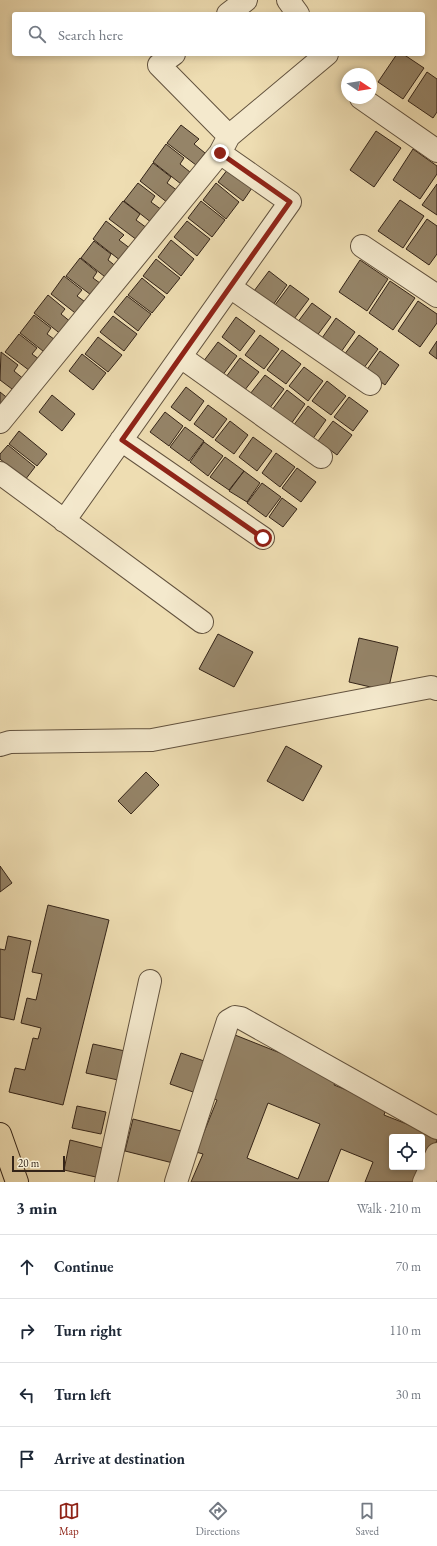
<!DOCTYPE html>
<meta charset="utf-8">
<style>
:root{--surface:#fff;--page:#f6f6f7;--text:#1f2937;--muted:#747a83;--line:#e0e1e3;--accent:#8f2418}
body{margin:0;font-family:"EB Garamond",serif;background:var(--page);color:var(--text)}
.controls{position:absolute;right:12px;bottom:12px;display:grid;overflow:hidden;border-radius:4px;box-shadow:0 2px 6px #0003}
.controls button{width:36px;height:36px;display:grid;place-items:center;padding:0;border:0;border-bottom:1px solid var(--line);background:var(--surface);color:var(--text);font:20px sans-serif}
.compass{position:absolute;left:341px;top:68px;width:36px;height:36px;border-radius:50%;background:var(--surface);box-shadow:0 2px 6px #0003;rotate:102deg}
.scale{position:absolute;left:12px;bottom:10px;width:53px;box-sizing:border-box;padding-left:4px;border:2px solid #342418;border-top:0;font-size:11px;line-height:14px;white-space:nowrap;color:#342418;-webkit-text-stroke:3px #f4e9cd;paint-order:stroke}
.stop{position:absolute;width:12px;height:12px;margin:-9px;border:3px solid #8f2418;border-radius:50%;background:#fff}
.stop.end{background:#8f2418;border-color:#fff;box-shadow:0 1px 4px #0008}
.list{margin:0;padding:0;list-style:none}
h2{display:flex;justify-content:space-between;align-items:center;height:52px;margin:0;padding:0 16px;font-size:17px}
h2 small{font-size:13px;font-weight:400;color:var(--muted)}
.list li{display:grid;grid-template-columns:26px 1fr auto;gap:12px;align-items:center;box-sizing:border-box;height:64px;padding:0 16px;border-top:1px solid var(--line)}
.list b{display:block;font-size:15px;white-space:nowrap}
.list em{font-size:13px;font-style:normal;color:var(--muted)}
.icon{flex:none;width:22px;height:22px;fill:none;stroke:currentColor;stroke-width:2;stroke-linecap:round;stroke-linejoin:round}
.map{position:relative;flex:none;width:437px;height:1182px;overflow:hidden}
.search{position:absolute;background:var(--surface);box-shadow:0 2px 6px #0003;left:12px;right:12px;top:12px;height:44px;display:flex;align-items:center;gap:10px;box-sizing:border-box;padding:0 14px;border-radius:4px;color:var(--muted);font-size:15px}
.sheet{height:308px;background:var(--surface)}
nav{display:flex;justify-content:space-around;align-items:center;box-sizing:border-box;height:56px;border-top:1px solid var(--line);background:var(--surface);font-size:11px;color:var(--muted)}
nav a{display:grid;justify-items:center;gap:2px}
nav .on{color:var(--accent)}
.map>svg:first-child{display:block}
.building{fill:#958468;stroke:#342418;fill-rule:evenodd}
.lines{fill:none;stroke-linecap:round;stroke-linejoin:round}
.minor-casing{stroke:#62523e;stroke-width:24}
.major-casing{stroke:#342418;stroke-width:24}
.minor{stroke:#f4e9cd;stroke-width:22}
.major{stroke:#eeddb2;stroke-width:22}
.route{stroke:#8f2418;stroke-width:5}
</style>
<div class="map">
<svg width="437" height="1182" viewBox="0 0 437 1182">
<rect width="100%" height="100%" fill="#eeddb2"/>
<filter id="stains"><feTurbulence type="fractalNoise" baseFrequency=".005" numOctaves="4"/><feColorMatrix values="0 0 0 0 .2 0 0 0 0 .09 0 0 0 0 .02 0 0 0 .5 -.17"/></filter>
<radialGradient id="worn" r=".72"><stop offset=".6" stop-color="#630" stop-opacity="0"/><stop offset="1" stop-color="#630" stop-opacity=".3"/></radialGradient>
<path class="building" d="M397 54H403L424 68 403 99 378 82Z
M427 72 437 79V112L433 118 408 101Z
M181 125 199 139 194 144 205 153 196 165 167 143Z
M376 131 401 148 374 187 350 170Z
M166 144 184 158 180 164 190 172 181 184 153 162Z
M413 149 437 166V174L420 199 393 180Z
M153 163 171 177 167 183 178 191 168 203 140 181Z
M228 169 252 188 243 201 218 182Z
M138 183 155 196 151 202 162 210 152 223 124 201Z
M216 183 239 202 226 219 203 200Z
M437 184V215L422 205Z
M400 200 424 216 403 248 378 231Z
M123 201 140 214 136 220 147 228 137 240 109 219Z
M201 201 225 220 212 237 188 218Z
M427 219 437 226V254L429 265 406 249Z
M106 221 124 235 119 240 131 249 121 261 93 239Z
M187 221 210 239 197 256 174 237Z
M171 240 194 259 181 276 158 257Z
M94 241 111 254 108 260 118 268 109 280 81 258Z
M80 258 97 272 93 278 104 286 95 298 66 276Z
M156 259 180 278 167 294 143 276Z
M360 260 388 279 367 311 339 292Z
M269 271 287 285 273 305 254 291Z
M64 276 82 290 77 296 88 304 79 316 51 294Z
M142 278 165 297 152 313 128 295Z
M390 281 415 298 393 330 369 313Z
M290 285 309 299 294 319 275 305Z
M48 295 65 309 61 314 72 323 62 335 34 313Z
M127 296 151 314 138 331 114 312Z
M418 301 437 314V323L420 347 398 331Z
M312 303 331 317 316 337 297 323Z
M34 315 51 328 47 334 58 342 48 355 20 333Z
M113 316 137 334 124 351 100 332Z
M236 317 255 331 240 351 222 337Z
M336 318 355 332 341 352 322 338Z
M19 334 37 348 32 354 43 362 34 374 5 352Z
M260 335 279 349 264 369 245 355Z
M359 335 378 349 363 369 344 355Z
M98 337 122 355 108 372 85 354Z
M437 341V359L429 353Z
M218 342 237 356 222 376 203 362Z
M282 350 301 364 286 384 267 370Z
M380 351 399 365 385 385 366 371Z
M1 352 18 365 14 371 25 380 16 392 0 380Z
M82 354 106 373 93 390 69 371Z
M240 358 259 372 244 391 226 377Z
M304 367 323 381 308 401 289 386Z
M265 375 284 389 269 409 250 394Z
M327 381 346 396 331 415 312 401Z
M186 387 204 401 190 421 171 407Z
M287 390 305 404 291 424 272 410Z
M0 392 10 400 0 411Z
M52 395 75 414 62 431 39 412Z
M349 397 368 411 353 431 334 417Z
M208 405 227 419 213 438 194 424Z
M308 406 326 420 312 440 293 426Z
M165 412 183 426 169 446 150 432Z
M230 421 248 435 234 454 215 440Z
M333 421 352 435 337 455 318 441Z
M185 427 204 441 189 461 170 447Z
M19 431 47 454 37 466 9 444Z
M253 437 272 451 257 471 239 457Z
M204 442 223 456 208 476 190 462Z
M8 445 35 467 25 480 0 459V454Z
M276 453 295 467 280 487 262 473Z
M225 457 244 471 229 490 210 477Z
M297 468 316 482 301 502 282 488Z
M244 471 260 483 247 502 229 491Z
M262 483 281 497 266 517 247 503Z
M282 498 297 509 283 527 269 517Z
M218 634 253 652 234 687 199 669Z
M359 638 398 647 388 691 349 682Z
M286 746 322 766 303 801 267 781Z
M146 772 159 785 131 814 118 801Z
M0 866 12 883 0 892Z
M48 905 109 920 63 1105 9 1092 15 1068 25 1070 33 1038 38 1039 41 1028 21 1023 27 998 36 1000 42 974 32 972Z
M8 936 31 941 14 1020 0 1017V949L5 950Z
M235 1035 338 1076 334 1085 387 1106 384 1115 437 1136V1140L420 1182H365L373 1162 341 1149 328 1182H191L203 1154 196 1152 217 1100 210 1097ZM268 1103 320 1124 298 1179 247 1158ZM392 1137H422V1167H392Z
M93 1044 125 1051 118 1080 86 1073Z
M181 1053 207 1062 196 1093 170 1084Z
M77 1106 106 1112 101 1134 72 1128Z
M133 1119 185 1132 177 1164 125 1151Z
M70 1140 102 1148 96 1177 64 1170Z"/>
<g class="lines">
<defs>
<path id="minor" d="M288 0 298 14
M228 14 246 0
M174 54 159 65 229 136
M361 98 437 151
M362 246 437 296
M230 287 370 384
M181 357 321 457
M0 422 220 153 229 136 327 54
M121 440 263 538
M0 473 202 622
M64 521 290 202 220 153
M0 745 10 742 152 740 431 687 437 689
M106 1182 150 981
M176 1182 228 1021 235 1017 241 1018 437 1128
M424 1182 437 1154"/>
<path id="major" d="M0 1134 17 1182"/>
</defs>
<use href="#minor" class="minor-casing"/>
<use href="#major" class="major-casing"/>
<use href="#minor" class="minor"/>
<use href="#major" class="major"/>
</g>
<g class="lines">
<path class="route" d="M220 153 290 202 122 440 263 538"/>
</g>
<rect width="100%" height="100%" filter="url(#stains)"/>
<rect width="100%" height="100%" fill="url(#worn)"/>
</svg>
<div class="controls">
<button><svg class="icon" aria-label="locate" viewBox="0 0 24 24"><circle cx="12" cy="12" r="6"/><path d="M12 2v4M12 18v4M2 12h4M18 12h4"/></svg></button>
</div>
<svg class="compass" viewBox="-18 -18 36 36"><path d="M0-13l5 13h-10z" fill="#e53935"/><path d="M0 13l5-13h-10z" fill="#747a83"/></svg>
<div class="scale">20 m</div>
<div class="stop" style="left:263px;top:538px"></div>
<div class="stop end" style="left:220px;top:153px"></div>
<div class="search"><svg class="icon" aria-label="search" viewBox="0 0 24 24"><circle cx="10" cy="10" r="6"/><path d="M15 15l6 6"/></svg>Search here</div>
</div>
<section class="sheet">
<h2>3 min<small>Walk · 210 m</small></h2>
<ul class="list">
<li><svg class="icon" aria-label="ahead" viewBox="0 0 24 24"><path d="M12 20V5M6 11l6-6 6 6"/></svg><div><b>Continue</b></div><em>70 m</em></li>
<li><svg class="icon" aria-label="right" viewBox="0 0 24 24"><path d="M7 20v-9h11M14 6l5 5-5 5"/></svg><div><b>Turn right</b></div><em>110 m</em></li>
<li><svg class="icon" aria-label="left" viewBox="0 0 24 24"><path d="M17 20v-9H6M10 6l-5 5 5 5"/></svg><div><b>Turn left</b></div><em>30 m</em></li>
<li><svg class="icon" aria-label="arrive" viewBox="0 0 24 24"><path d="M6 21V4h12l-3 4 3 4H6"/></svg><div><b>Arrive at destination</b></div></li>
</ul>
</section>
<nav>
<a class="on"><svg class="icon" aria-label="map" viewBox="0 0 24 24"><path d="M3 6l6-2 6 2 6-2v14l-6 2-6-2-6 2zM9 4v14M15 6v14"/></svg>Map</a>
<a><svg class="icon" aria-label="directions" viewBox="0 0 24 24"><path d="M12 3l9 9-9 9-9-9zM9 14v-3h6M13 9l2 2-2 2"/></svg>Directions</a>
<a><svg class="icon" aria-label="saved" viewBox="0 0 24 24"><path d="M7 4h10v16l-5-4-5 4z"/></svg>Saved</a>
</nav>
